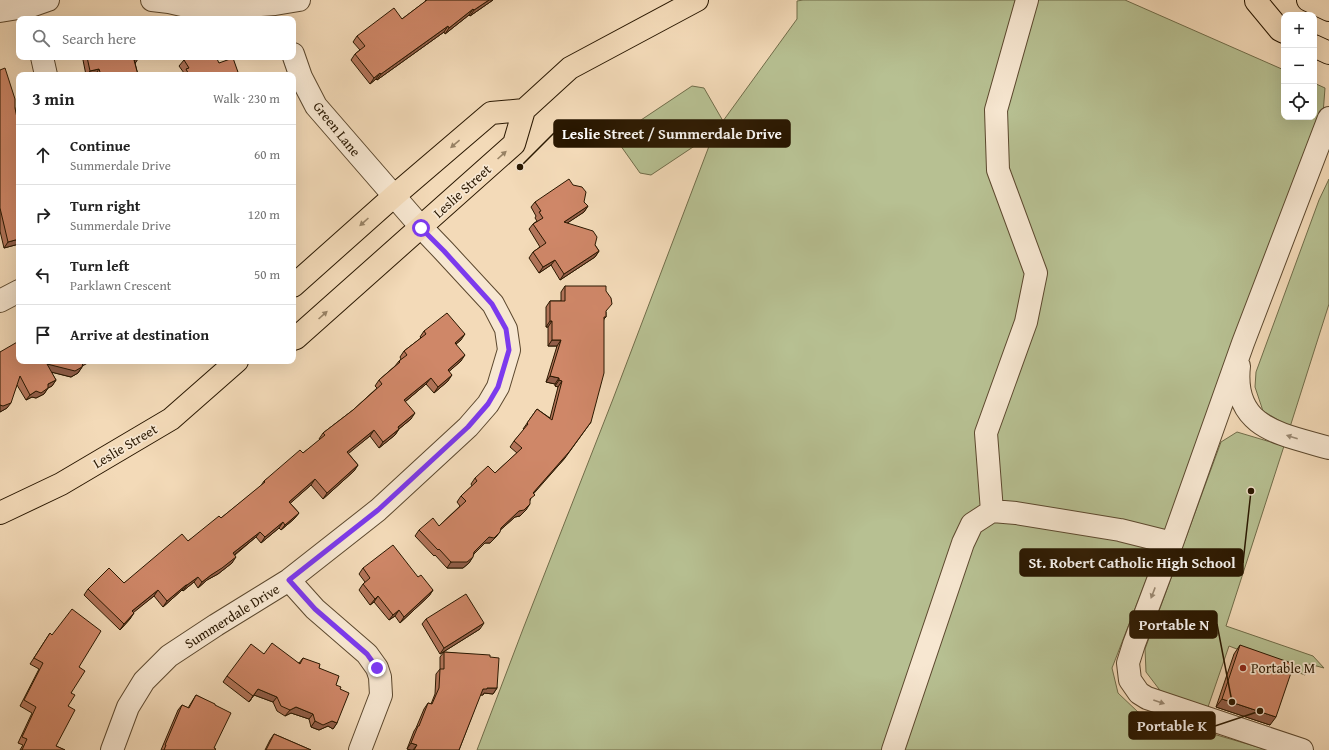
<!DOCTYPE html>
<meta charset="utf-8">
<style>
:root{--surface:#fff;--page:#f2f2f2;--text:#222;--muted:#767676;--line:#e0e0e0}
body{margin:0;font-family:"Gentium Book Plus",serif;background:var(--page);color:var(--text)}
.controls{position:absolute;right:12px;top:12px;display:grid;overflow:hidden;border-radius:8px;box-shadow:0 4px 16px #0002}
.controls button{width:36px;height:36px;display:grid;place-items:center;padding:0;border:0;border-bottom:1px solid var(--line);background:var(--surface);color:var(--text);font:20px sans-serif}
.stop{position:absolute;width:12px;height:12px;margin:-9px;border:3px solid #7c3aed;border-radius:50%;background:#fff}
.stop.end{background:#7c3aed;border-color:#fff;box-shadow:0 1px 4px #0008}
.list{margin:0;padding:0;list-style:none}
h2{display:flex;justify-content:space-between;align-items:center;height:52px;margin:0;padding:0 16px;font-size:17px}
h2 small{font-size:13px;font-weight:400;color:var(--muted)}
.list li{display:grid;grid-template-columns:26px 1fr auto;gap:12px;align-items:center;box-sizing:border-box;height:60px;padding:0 16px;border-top:1px solid var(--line)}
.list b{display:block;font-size:15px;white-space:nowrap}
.list p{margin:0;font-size:13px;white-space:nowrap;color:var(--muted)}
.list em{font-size:13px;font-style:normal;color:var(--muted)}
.icon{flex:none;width:22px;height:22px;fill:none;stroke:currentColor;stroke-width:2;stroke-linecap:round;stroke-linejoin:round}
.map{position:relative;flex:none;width:1329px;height:750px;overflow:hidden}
.search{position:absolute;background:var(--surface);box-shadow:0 4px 16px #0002;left:16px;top:16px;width:280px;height:44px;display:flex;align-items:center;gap:10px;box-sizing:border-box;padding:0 14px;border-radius:8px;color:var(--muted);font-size:15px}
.panel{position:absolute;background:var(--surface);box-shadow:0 4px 16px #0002;left:16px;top:72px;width:280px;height:292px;border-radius:8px}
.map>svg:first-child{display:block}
.green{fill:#b7c092;stroke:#706c49}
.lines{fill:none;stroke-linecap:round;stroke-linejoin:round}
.minor-casing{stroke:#5c482e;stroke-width:24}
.major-casing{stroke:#291700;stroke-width:24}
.minor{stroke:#f7e7d1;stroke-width:22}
.major{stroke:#f3dab8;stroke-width:22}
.wall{fill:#b27459;stroke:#291700}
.shaded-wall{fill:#915e49;stroke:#291700}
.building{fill:#cf8768;stroke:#291700}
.oneway{fill:#988265}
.oneway2{fill:#9a8973}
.route{stroke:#7c3aed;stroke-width:5}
.poi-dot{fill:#8f2418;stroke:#f7e7d1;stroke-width:1.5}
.labels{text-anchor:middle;stroke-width:3.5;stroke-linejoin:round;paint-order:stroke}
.street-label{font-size:14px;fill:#291700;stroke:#f7e7d1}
.poi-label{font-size:14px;fill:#291700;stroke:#f7e7d1;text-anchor:start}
.leader{fill:none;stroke:#291700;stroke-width:1.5}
.callout-dot{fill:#291700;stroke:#f7e7d1;stroke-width:1.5}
.callout{fill:#291700;stroke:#291700;stroke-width:1.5}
.callout-label{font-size:15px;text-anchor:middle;font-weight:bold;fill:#fff}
</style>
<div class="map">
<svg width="1329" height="750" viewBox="0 0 1329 750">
<rect width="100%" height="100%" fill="#f3dab8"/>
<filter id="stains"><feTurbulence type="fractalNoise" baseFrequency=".005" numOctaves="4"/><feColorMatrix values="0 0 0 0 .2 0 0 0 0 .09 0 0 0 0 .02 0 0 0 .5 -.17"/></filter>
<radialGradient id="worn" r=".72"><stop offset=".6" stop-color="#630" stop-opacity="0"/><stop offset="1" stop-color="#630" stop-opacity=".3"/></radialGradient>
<path class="green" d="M803 0H1125L1284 70V117H1314V83L1325 88 1322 127 1112 668 1118 693 1138 712 1268 750H477L523 629 613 399 714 133 651 175 640 173 618 142 620 134 692 86 704 88 723 121 797 19V1Z
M1329 179V304L1290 427 1263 411 1255 387 1256 372 1319 200Z
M1237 432 1284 446 1226 626 1313 656 1324 668 1309 664 1305 675 1229 646 1208 707 1162 693 1146 672 1145 649 1221 442Z"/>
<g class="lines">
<defs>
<path id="minor" d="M152 0 169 2 195 8H219L275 4 299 0
M0 11 31 6 48 0
M42 57 46 75
M0 301 19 291
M1239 366C1232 429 1282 434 1329 448
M992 511 986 433 1026 322 1036 273 998 170 996 110 1027 0
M1172 543 1134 644 1128 663 1130 680 1139 693 1147 698 1302 750
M289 580 315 609 367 654 377 668 380 677 381 695 360 750
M112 750 128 707 144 681 169 656 216 625 289 580 378 510 468 427 488 404 498 387 509 350 506 329 493 304 444 251 421 227 316 106 301 77 293 54
M893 750 963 543 972 524 992 511 1016 513 1120 530 1172 543 1243 343 1329 118"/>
<path id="major" d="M1308 0 1329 10
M1256 1 1280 30 1284 32
M1314 46 1329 53
M293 286 394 196 491 113 524 110
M293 339 296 338 514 144 524 110 570 68 697 0
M0 513 61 484 171 419 237 361"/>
</defs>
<use href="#minor" class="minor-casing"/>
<use href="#major" class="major-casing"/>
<use href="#minor" class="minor"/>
<use href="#major" class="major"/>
</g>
<path class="wall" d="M425 0H493L470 16 469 15 445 34 444 32 377 80 376 79 370 84 351 60 355 54 360 50 353 42 357 36 402 19 426 1Z
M84 57H138L135 63 138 75H86L83 60Z
M184 60 219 63 239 75H182L184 73 179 66Z
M0 70 15 108 18 146H19V244L4 248 0 231Z
M535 202H584L588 206 584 212 567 223 595 245 599 251 595 257 560 280 551 265 539 273 529 258 533 252 540 247 529 229 533 224 537 221 535 218 536 216 531 207Z
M565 286 606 312V317L604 319 565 458 533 493 526 510 520 516 515 517 500 530 496 537 490 543H485L474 554 469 563 463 568H447L435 555 434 556 415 536 419 530 439 526 460 506 457 502 461 496 472 486 471 484 475 478 495 473 517 453 510 447 514 441 524 430 523 429 537 409 550 418 558 387 555 386V384L546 382 557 346H548V327H546V307L550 301H561V292Z
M424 331 461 340 456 344 461 361 449 371 448 381 434 393 426 384 405 402 411 419 399 429 395 435 379 448 370 436 348 453 358 465 354 471 323 499 311 485 290 503 299 513 294 519 281 530 279 528 261 543 256 537 235 555 232 563 218 574 207 580 198 588 194 582 183 591 182 590 163 607 154 596 133 612 130 619 120 630 84 595 88 589 124 583 188 541 221 518 260 487 264 481 303 453 320 440 319 439 323 433 353 410 377 388 375 386 379 380 395 366 399 361 401 359 400 357 404 351 421 338 420 337Z
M0 352 82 366V367L78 373 71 377 51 372 56 380 52 386 48 388 44 394 36 398 32 397 26 400 17 385 7 408 0 412Z
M363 568 418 577 433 590 429 596 400 623 395 616 389 620 374 602 370 605 359 590 363 584 365 582 359 574Z
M426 619 480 629 440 654 422 624Z
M50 633 79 667 71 693 68 706 56 746 65 750H20L23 745 18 743 32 713 20 706 39 669 30 664Z
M1240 645 1270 725 1216 707 1234 654Z
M444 652 490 657 497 688 493 694 484 693 483 695H480L459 750H411L407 749 414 731 416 728 424 709 428 703 431 704 435 694 436 674 440 669V657Z
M264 654 299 663 303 658 319 668 340 689 337 723 333 729 328 726 319 730 311 727 309 719 291 713 285 716 277 711 273 702 254 695 249 702 223 682 227 676Z
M196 695 215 705 214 748 215 750H161L178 710 182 705 188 708Z
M274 734 311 750H265L270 740Z"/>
<path class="shaded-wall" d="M489 0H493L470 16 474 10Z
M473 9 469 15 445 34 449 28Z
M448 26 444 32 377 80 381 74Z
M138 59 134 65V60Z
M99 69 95 75H87L90 71Z
M380 73 376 79 370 84 374 78Z
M588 206 584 212 560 228 564 222Z
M19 239V244L4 248 8 242Z
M599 251 595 257 560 280 564 274Z
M555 260 551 265 539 273 543 267Z
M550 321H552L548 327H546Z
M465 334 461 340 451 348 455 343Z
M552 340H561L557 346H548Z
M465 355 461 361 444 376 448 370Z
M85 361H91L79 368 83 362Z
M47 364 82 367 78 373 71 377 43 370Z
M452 375 448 381 434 393 438 387Z
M550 376 559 378 555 384 546 382Z
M431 378 426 384 400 406 404 400Z
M56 380 52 386 44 390 48 384Z
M559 380 562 381 558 387 555 386Z
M48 388 44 394 36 398 32 397 26 400 30 395 36 391Z
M11 403 7 408 0 412V405Z
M415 413 411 419 394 433 398 427Z
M591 422 565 458 529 499 533 493Z
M399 429 395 435 379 448 383 442Z
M374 430 370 436 343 458 347 452Z
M358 465 354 471 323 499 327 493Z
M315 479 311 485 285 508 289 502Z
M530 504 526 510 520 516 515 517 496 534 501 528 519 511Z
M299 513 294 519 281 530 285 525Z
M283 522 279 528 261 543 265 537Z
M260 532 256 537 229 559 233 553Z
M500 532 496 537 490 543H485L470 558 474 552 489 537Z
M236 557 232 563 218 574 207 580 198 588 202 582 211 575Z
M473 557 469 563 463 568H447L451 562Z
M198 577 194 582 183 591 187 585Z
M186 585 182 590 163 607 167 601Z
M158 590 154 596 128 617 132 611Z
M433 590 429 596 400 623 404 617Z
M378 596 374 602 370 605 375 599Z
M399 610 395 616 389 620 393 615Z
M134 613 130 619 120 630 124 624Z
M484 623 480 629 440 654 444 648Z
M487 688H497L493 694 484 693 483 695H479L483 689Z
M258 689 277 697 273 702 254 695 249 702Z
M1222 699 1276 717 1270 725 1216 707Z
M296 707 313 714 309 719 291 713 285 716 290 710Z
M315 721H332L337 723 333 729 328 726 319 730 311 727Z
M411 743 417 745 413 750H411L407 749Z"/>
<path class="building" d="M427 0H489L474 10 473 9 449 28 448 26 381 74 380 73 374 78 355 54 365 46 357 36 394 8 402 19Z
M87 57H138V59L134 60 138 75H101L99 69 90 71Z
M192 57H216L219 63 233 58 239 75H189L186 69 189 68 184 60Z
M5 68 15 99V108L18 123V146H19V239L8 242 0 208V70Z
M569 179 573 185 582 187 586 192 584 202 588 206 564 222 593 231 597 237 595 245 599 251 564 274 555 260 543 267 533 252 546 243 533 224 543 218 539 212 541 211 535 202Z
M565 286H606V291L611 298 612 304 606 311V317H604V373L591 422 569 452 533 493 535 495 530 499V504L524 510 519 511 501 528 500 532 494 538 489 537 474 552 473 557 467 562H451L439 549 438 550 419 530 433 518 439 526 466 501 461 496 477 481 475 478 488 466 495 473 522 448 514 441 528 424 527 423 537 409 552 420 562 381 559 380V378L550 376 561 340H552V321H550V301H565Z
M447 313 465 334 455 343 465 355 448 370 452 375 438 387 431 378 404 400 415 413 398 427 399 429 383 442 374 430 347 452 358 465 327 493 315 479 289 502 299 513 285 525 283 522 265 537 260 532 233 553 236 557 222 568 211 575 202 582 198 577 187 585H186L167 601 158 590 132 611 134 613 124 624 88 589 109 568 124 583 182 534 188 541 219 516 221 518 265 482 264 481 300 450 303 453 325 435 323 433 353 410 382 384 379 380 400 362 399 361 407 355 404 351 426 334 424 331Z
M19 341V361H85L83 362 82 367 75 371 47 364 56 380 48 384V388L41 393 36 391 30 395 20 376 11 403 3 406 0 405V352Z
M393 545 418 577 421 575 433 590 404 617 399 610 393 615 378 596 375 599 363 584 370 578 363 568Z
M466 594 484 623 444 648 426 619Z
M72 609 101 631 79 667 85 671 71 693 75 695 68 706 75 710 56 746 65 750H22L27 739 22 737 36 707 24 700 43 663 34 658 50 633 52 635Z
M272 643 300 664 303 658 320 664 319 668 339 676 336 685 341 687 340 689 349 693 337 723 332 721 323 725 315 721 313 714 296 707 290 710 281 706 277 697 258 689 253 696 227 676 251 644 264 654Z
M1240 645 1294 664 1276 717 1222 699Z
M444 652 490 655V657L499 658 497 688H487V689H483L459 750H414L417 745 411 743 418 726H419L428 703 432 704 439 688 440 669H444Z
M196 695 215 704V705L231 713 214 748 216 749 215 750H164L166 745H165L182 705 189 708Z
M274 734 311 750H266Z"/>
<defs><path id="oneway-solid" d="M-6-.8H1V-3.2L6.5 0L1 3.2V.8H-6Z"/></defs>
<g class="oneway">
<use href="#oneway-solid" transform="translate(455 144) rotate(140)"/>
<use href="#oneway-solid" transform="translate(502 155) rotate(-42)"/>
<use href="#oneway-solid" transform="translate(364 222) rotate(138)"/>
<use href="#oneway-solid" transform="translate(323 315) rotate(-42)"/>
</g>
<g class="oneway2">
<use href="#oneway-solid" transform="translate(1292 437) rotate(-162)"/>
<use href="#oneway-solid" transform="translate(1153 593) rotate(111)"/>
<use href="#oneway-solid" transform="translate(1159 702) rotate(19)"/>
</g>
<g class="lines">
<path class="route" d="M377 668 367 654 315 609 289 580 378 510 468 427 488 404 498 387 509 350 506 329 492 304 444 251 421 228"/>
</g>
<circle class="poi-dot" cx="1243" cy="668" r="4"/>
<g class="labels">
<g class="street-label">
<text transform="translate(337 129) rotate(51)" y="5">Green Lane</text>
<text transform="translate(462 191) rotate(-42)" y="5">Leslie Street</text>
<text transform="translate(125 446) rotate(-31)" y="5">Leslie Street</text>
<text transform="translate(232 616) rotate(-32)" y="5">Summerdale Drive</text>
</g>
<g class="poi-label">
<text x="1251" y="673">Portable M</text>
</g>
</g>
<path class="leader" d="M520 167L554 133M1251 491L1243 563M1232 702L1217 624M1260 711L1215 726"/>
<g class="callout-dot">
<circle cx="520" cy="167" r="4"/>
<circle cx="1251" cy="491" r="4"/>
<circle cx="1232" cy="702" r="4"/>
<circle cx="1260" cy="711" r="4"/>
</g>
<g class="callout">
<rect x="554" y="120" width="236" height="27" rx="4"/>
<rect x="1020" y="549" width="223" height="27" rx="4"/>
<rect x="1130" y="611" width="87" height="27" rx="4"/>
<rect x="1129" y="712" width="86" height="27" rx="4"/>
</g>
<g class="callout-label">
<text x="672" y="139">Leslie Street / Summerdale Drive</text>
<text x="1132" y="568">St. Robert Catholic High School</text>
<text x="1174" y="630">Portable N</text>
<text x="1172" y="731">Portable K</text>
</g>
<rect width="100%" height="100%" filter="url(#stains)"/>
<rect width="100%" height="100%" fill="url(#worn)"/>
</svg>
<div class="controls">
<button>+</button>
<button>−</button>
<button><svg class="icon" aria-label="locate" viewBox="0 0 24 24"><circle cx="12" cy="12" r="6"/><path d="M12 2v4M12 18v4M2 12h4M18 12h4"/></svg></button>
</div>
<div class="stop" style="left:421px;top:228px"></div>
<div class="stop end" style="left:377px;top:668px"></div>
<div class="search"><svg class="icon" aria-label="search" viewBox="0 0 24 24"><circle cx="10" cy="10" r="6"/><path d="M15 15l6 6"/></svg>Search here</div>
<section class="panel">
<h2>3 min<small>Walk · 230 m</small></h2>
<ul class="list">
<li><svg class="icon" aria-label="ahead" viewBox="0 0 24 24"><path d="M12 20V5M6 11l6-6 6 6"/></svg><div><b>Continue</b><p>Summerdale Drive</p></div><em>60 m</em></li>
<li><svg class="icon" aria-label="right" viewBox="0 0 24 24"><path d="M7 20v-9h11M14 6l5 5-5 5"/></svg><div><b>Turn right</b><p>Summerdale Drive</p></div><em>120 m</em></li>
<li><svg class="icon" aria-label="left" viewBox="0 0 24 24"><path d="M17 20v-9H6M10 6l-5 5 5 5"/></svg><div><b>Turn left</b><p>Parklawn Crescent</p></div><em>50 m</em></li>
<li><svg class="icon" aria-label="arrive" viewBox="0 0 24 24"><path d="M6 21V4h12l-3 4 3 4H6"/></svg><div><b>Arrive at destination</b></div></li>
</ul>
</section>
</div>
